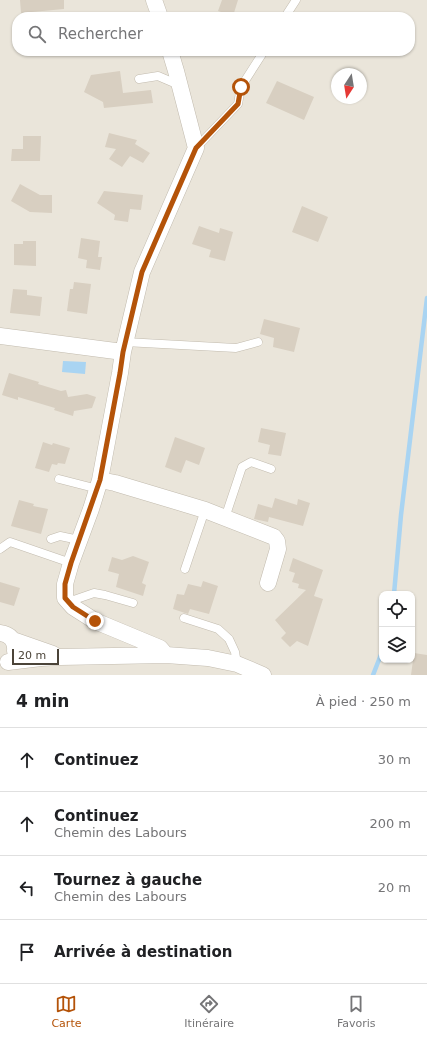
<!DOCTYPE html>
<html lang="fr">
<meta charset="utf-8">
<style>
:root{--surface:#fff;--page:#f6f6f6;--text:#202124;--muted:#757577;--line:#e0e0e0;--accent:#b45309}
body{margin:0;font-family:"DejaVu Sans",sans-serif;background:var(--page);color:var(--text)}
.controls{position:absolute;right:12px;bottom:12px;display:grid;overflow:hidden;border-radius:8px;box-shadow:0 1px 3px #0004}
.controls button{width:36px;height:36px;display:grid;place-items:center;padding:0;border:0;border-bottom:1px solid var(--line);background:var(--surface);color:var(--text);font:20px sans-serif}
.compass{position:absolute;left:331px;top:68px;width:36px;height:36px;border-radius:50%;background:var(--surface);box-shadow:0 1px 3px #0004;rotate:192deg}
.scale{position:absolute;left:12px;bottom:10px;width:47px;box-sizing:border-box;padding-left:4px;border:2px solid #4b4439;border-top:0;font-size:11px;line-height:14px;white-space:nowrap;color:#4b4439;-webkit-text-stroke:3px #fff;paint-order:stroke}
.stop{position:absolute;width:12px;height:12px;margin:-9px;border:3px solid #b45309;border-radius:50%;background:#fff}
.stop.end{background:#b45309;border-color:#fff;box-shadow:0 1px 4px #0008}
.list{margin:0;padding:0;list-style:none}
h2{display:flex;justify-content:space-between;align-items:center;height:52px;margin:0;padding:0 16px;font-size:17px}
h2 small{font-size:13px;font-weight:400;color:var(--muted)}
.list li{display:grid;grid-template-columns:26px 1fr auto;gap:12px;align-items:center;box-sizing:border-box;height:64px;padding:0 16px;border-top:1px solid var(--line)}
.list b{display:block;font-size:15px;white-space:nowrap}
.list p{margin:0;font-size:13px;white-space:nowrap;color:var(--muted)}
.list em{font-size:13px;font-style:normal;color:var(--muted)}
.icon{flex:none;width:22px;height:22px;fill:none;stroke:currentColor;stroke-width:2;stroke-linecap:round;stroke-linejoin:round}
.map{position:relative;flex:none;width:427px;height:675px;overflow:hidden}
.search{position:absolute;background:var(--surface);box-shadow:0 1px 3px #0004;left:12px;right:12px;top:12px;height:44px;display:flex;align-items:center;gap:10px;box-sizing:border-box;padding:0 14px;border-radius:16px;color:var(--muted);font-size:15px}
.sheet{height:308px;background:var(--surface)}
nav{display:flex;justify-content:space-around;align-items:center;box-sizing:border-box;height:56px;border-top:1px solid var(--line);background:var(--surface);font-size:11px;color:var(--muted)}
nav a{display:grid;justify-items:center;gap:2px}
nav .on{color:var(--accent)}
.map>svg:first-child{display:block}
.residential{fill:#eae5da;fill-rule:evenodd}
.water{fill:#a9d4f2}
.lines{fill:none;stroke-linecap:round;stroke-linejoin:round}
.stream{stroke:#a9d4f2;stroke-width:4.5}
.building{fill:#d8cfc1}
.service-casing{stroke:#c2bbae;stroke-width:9}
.minor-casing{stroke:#c2bbae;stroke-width:17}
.service{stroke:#fff;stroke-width:8}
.minor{stroke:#fff;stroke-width:16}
.route{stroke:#b45309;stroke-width:5}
</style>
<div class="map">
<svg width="427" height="675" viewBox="0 0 427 675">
<rect width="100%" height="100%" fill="#f6f3ec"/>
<path class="residential" d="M0 0H427V675H0ZM17 17H410V51H17ZM337 74H361V98H337ZM382 594H412V660H382Z"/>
<path class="water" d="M63 361 86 362 85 374 62 372Z"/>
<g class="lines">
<path class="stream" d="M394 594 401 515 427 298
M373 675 382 652"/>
</g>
<path class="building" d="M20 0H64V9L21 13Z
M222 0H238L233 16 218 11Z
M120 71 123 93 151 90 153 103 104 108 103 102 84 92 91 75Z
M277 81 314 97 304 120 266 103Z
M109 133 137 140 135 144 150 153 143 163 130 156 122 167 109 159 116 149 105 147Z
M23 136H41L40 161H11L12 149H23Z
M20 184 40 195H52V213L30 212 11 201Z
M104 191 143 195 141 210 130 209 128 222 114 220 115 215 97 203Z
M302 206 328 217 318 242 292 232Z
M199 226 219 233 220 228 233 232 225 261 209 257 211 250 192 244Z
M81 238 100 241 98 257H102L100 270 86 268 87 260 78 258Z
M23 241H36V266L14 265V244H23Z
M74 282 91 284 87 314 67 311 70 289H73Z
M13 289 27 290V295L42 297 40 316 10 313Z
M264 319 300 328 294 352 273 347 274 338 260 334Z
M9 373 39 382 38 384 61 391 66 390 68 397 87 394 96 397 92 408 74 411 73 416 54 410 55 408 18 397V400L2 395Z
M261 428 286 433 281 456 268 454 270 445 258 442Z
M175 437 205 448 199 465 186 460 181 473 165 467Z
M43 442 52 445 53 443 70 448 65 464 58 463 57 465 52 464 49 472 35 468Z
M275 498 297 505 298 499 310 503 303 526 269 517 268 522 254 519 258 504 272 508Z
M19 500 34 504 33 506 48 509 41 534 11 526Z
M133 556 149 562 142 583 146 585 143 596 116 587 119 574 108 571 112 557 122 560Z
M293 558 323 570 314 596 323 599 308 646 297 641 290 647 281 638 286 633 275 620 306 590 298 588 299 584 292 582 295 573 289 571Z
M203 581 218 586 209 614 190 609 188 614 173 609 177 594 184 595 188 584 201 587Z
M0 582 20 588 14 606 0 602Z
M414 653 427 655V675H411Z"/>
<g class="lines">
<defs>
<path id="service" d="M285 17 296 0
M139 79 158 76 179 85
M196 148 238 104 241 87 264 51
M125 342 236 348 258 342
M59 479 98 489
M225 518 242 467 251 462 271 469
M51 539 60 536 79 540
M0 549 10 542 71 563
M185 569 205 510
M68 602 94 593 105 595 133 603
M184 618 218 629 229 639 235 652 237 664"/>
<path id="minor" d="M154 0 160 17
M0 336 123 352
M100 480 115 483 205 510 274 537 277 541 278 549 268 583
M0 633C10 634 16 641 15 651
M13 640 53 654
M166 655 160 648 95 621 73 607 65 598V584L71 563 91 509 100 480 120 373 123 352 142 272 196 148 176 71 170 51
M8 662 41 658 60 657 166 655 208 658 237 664 263 675"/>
</defs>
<use href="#service" class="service-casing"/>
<use href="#minor" class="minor-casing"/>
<use href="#service" class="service"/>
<use href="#minor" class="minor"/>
</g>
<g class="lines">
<path class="route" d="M95 621 73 607 65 598V584L71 563 100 480 120 373 123 352 142 272 196 148 238 104 241 87"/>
</g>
</svg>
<div class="controls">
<button><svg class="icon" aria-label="locate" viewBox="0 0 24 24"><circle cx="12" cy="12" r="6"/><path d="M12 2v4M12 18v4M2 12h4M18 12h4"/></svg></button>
<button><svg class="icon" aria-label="layers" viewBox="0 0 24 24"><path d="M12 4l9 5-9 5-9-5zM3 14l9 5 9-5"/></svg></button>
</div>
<svg class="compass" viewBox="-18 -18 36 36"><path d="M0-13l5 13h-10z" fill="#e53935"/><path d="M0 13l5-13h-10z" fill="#757577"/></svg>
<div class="scale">20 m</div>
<div class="stop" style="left:241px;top:87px"></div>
<div class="stop end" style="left:95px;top:621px"></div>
<div class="search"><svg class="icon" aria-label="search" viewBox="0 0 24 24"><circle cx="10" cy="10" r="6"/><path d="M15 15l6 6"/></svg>Rechercher</div>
</div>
<section class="sheet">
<h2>4 min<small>À pied · 250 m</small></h2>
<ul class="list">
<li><svg class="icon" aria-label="ahead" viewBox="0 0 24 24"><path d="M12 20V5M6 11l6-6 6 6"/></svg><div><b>Continuez</b></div><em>30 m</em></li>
<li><svg class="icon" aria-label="ahead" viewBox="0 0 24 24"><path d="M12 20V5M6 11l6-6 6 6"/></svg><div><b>Continuez</b><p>Chemin des Labours</p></div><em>200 m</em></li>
<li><svg class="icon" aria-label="left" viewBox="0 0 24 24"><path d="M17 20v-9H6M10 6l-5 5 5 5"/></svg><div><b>Tournez à gauche</b><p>Chemin des Labours</p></div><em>20 m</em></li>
<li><svg class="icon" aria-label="arrive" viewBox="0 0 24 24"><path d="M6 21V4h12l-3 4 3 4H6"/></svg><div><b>Arrivée à destination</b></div></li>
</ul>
</section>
<nav>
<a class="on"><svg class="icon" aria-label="map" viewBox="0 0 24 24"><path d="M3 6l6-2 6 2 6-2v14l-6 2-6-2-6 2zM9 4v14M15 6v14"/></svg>Carte</a>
<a><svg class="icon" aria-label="directions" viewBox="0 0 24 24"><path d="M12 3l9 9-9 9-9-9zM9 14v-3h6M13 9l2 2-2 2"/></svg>Itinéraire</a>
<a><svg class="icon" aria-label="saved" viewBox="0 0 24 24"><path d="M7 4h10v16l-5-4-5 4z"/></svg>Favoris</a>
</nav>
